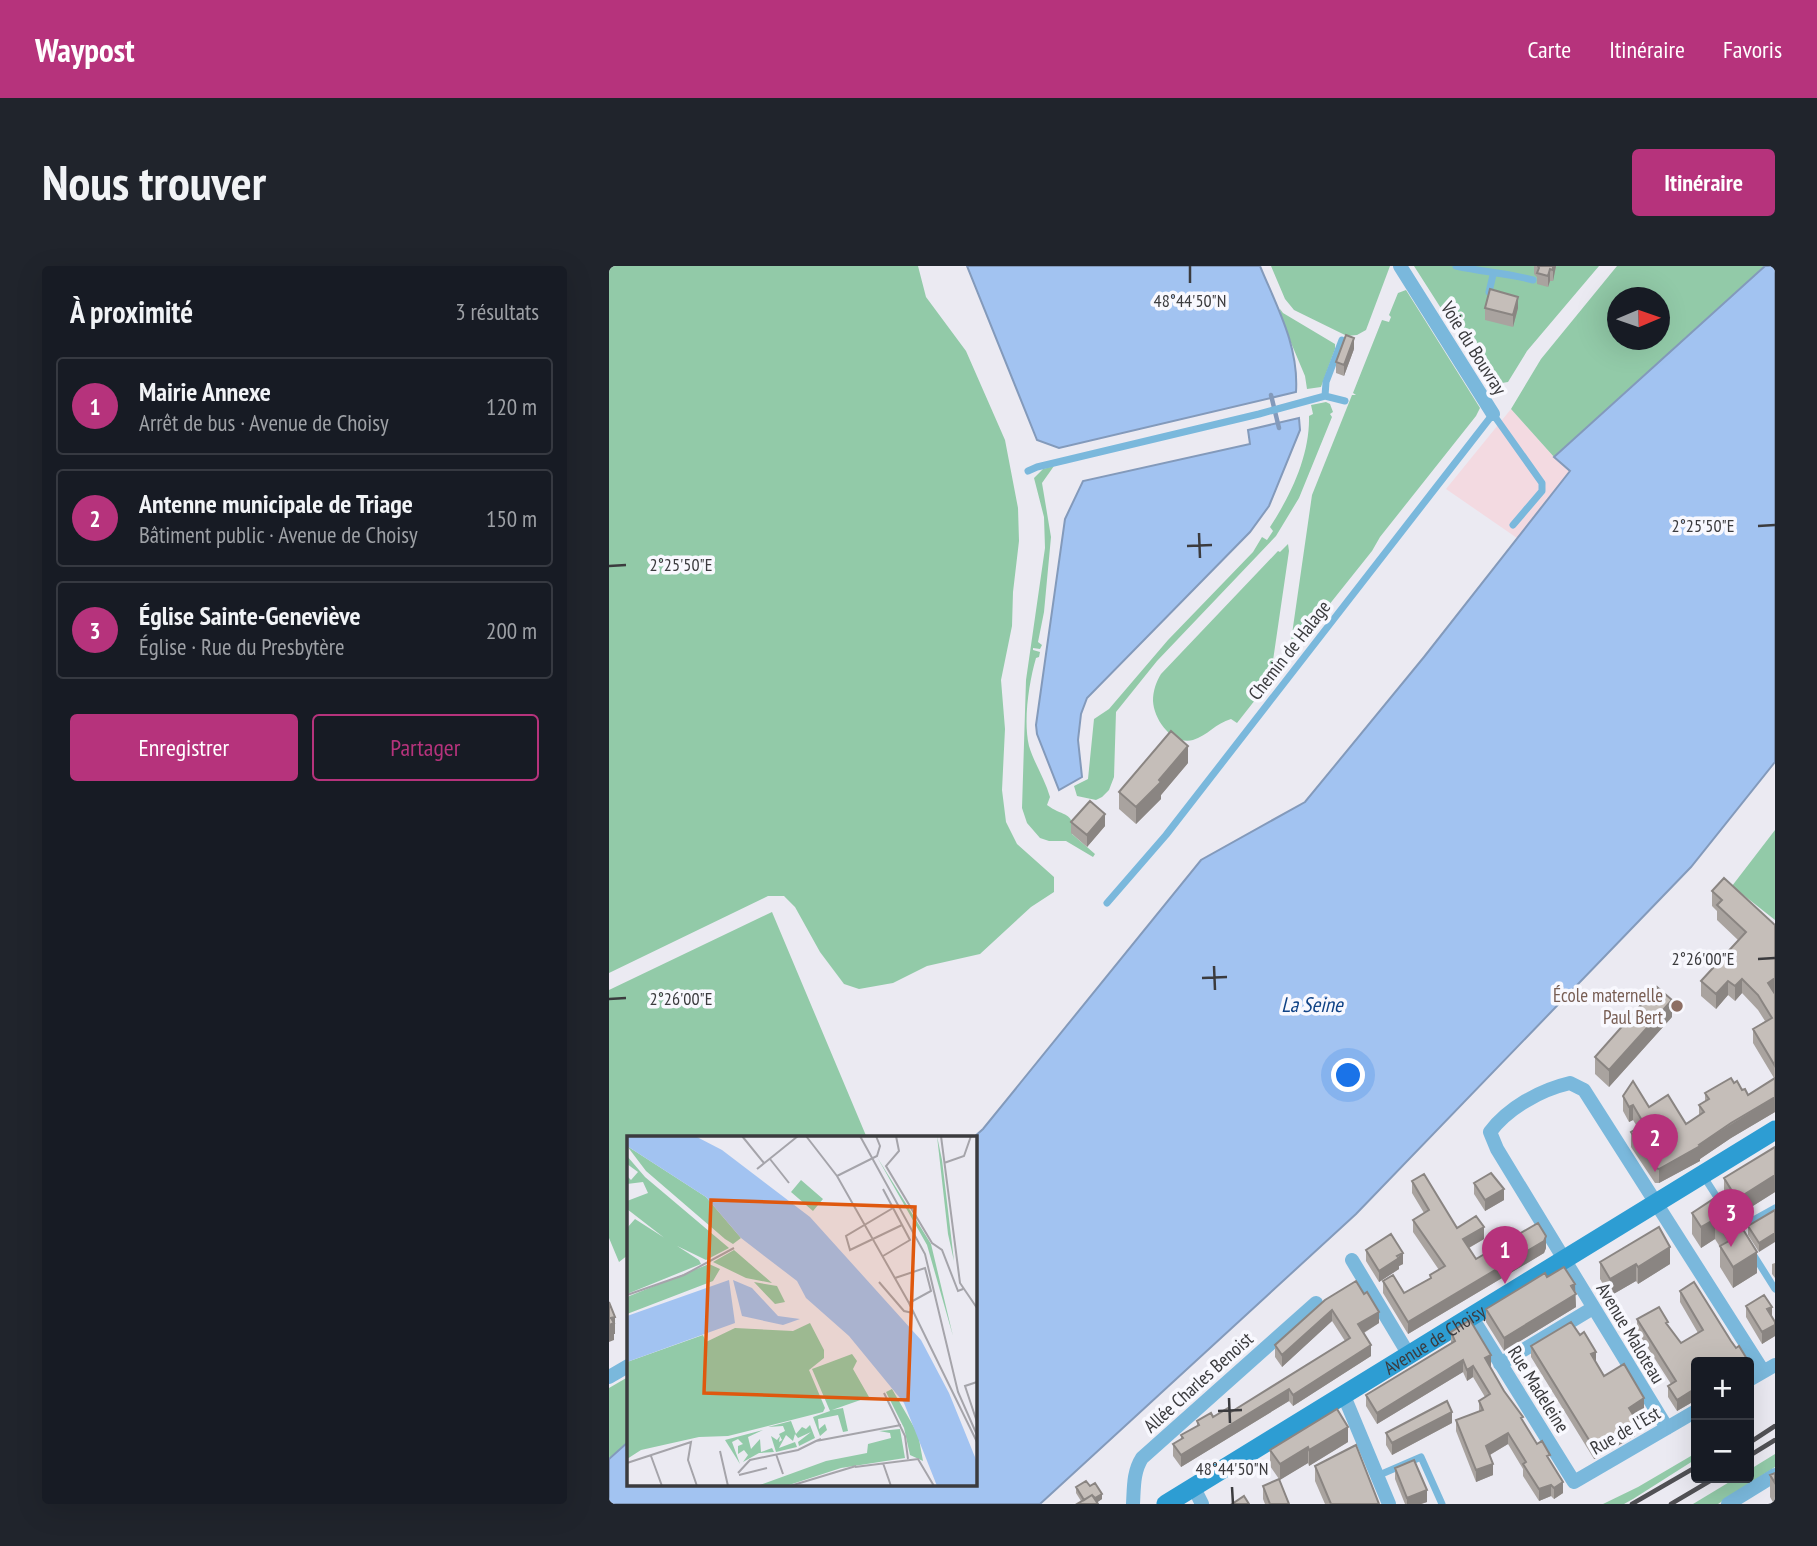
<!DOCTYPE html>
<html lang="fr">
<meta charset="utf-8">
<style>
:root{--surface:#171b24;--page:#20242c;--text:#f1f3f6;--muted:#9ea1a6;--line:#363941;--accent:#b6337c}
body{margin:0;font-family:"PT Sans Narrow",sans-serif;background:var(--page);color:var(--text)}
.controls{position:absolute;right:21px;bottom:21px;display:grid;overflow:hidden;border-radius:7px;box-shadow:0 7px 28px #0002}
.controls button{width:63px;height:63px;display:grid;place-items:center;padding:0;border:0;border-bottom:2px solid var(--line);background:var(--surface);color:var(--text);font:35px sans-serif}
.compass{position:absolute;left:998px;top:21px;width:63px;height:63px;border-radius:50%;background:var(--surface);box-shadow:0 7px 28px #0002;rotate:88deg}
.you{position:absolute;left:740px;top:810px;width:24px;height:24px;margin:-18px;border:5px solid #fff;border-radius:50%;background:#1a73e8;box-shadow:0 0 0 10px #1a73e833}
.badge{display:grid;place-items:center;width:46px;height:46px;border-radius:50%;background:var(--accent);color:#fff;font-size:23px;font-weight:700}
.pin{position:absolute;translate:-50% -58px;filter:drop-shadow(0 2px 4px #0008)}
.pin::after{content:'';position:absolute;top:37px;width:24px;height:21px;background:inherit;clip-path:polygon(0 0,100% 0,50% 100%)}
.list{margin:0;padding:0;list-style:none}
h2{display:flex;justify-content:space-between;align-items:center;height:91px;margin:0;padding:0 28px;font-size:30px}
h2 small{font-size:23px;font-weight:400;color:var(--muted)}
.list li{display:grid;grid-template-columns:46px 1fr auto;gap:21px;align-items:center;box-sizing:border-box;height:98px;margin:0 14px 14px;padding:0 14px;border:2px solid var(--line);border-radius:7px}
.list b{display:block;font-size:26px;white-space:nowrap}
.list p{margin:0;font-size:23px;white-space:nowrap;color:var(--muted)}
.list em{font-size:23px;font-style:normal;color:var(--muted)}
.actions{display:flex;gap:14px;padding:21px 28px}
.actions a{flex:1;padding:16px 0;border:2px solid var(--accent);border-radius:7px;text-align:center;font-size:24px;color:var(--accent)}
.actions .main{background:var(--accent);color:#fff}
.map{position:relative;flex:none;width:1166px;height:1238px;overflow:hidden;border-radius:7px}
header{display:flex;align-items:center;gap:42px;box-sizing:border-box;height:98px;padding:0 35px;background:var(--accent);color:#fff}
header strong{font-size:33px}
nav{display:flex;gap:38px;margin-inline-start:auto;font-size:24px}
.intro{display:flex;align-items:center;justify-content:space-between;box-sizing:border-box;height:168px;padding:0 42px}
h1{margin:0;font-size:49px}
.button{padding:18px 32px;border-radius:7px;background:var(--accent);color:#fff;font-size:24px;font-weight:700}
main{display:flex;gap:42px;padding:0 42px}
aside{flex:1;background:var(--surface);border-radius:7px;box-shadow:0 7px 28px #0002}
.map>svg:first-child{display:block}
.industrial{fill:#f3dae1}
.green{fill:#92caa8;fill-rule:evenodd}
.water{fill:#a2c3f1;stroke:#839abb;stroke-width:2}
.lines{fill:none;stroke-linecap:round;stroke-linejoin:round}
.stream{stroke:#839abb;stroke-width:4.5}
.lane{stroke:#7ab8dc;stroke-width:7}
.street{stroke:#7ab8dc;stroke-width:14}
.secondary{stroke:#2d9dd3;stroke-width:19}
.rail{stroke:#515155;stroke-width:4.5}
.wall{fill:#a9a39f}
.shaded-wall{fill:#8a8582}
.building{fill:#c5beb9;stroke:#8a8582;stroke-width:2}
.ticks{fill:none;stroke:#3b3b3e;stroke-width:2.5}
.education-dot{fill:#8d6e63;stroke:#f8f8fe;stroke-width:2.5}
.labels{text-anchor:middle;stroke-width:7;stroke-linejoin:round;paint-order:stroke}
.street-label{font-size:19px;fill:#3b3b3e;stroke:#f8f8fe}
.education-label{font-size:19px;fill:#785e54;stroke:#f8f8fe;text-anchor:end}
.water-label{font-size:21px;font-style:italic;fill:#104386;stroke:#f8f8fe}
.inset-road{fill:none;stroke:#a5a4aa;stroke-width:2}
.view{fill:#df580e;fill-opacity:0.15;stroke:#df580e;stroke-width:3.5}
.inset-edge{fill:none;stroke:#3b3b3e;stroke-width:3.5}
.ticks-label{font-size:18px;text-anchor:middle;fill:#3b3b3e;stroke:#f8f8fe;stroke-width:7;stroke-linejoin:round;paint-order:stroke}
</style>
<header>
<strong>Waypost</strong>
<nav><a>Carte</a><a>Itinéraire</a><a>Favoris</a></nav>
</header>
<div class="intro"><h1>Nous trouver</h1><a class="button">Itinéraire</a></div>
<main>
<aside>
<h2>À proximité<small>3 résultats</small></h2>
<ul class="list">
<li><span class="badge">1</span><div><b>Mairie Annexe</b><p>Arrêt de bus · Avenue de Choisy</p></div><em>120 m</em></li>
<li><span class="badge">2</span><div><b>Antenne municipale de Triage</b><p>Bâtiment public · Avenue de Choisy</p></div><em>150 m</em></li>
<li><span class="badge">3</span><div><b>Église Sainte-Geneviève</b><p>Église · Rue du Presbytère</p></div><em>200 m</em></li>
</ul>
<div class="actions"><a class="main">Enregistrer</a><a>Partager</a></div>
</aside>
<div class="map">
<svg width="1166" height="1238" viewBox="0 0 1166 1238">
<rect width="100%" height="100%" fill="#ebeaf2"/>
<path class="industrial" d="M902 143 945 191 961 204 908 272 837 223Z"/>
<path class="green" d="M0 0H309L317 31 357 85 396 174 409 242 410 275 404 326 403 360 392 414 396 463 393 524 397 556 408 578 445 611V626L422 641 371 688 318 700 284 717 250 723 235 718 211 686 186 641 175 630H159L0 707Z
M662 0H781L757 64 748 69 738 70 685 44 676 33Z
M805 0H990L918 85 899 116 881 119Z
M1008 0H1156L945 191 902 143 932 93ZM1008 32H1050V74H1008Z
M797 24 871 142 867 150 771 271 763 285 680 389 703 229 743 129H747L744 127 773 54 780 56 782 51 780 49 789 27Z
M671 43 674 47 726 78V83L712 121 698 123 696 110 672 53Z
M717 136 721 138 724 146 721 148 723 151 690 232 667 270 548 395 507 446 505 511 500 524 493 531 487 534 468 530 465 520 479 513 485 453 500 443 559 374 644 286 653 271 658 274 664 265 661 261C682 229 701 189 700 150L704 148 702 139Z
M445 200 433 217 442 271 435 346 429 376 433 379 431 383 424 382V384L431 386 430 391 427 392C420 416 414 455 420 480 425 497 436 513 441 531L438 539C454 551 466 545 463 568L486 588 484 591 457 575H440L431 572 418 557 413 542 417 414 436 282 435 251 425 212 434 203Z
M679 278 680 285 661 415 628 457 622 453C607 457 598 470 584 474 563 479 545 454 544 435 544 425 547 416 552 408L669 285 671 286Z
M1166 564V654L1123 620Z
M163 646 258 872H19V989L10 996 0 972V724Z
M19 1111V1176L0 1193V1122Z
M1087 1187V1193L1024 1233 1015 1238H994L1029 1221Z
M1166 1188V1201L1109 1238H1084L1127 1212H1140V1204Z"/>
<path class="water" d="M358 0H651C668 41 690 80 687 126L450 182 428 174Z
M1156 0H1166V496L1082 601 747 948 431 1238H0V1193L19 1176V1219H366V872H364L374 863 592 594 696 536 815 391 961 205 945 191Z
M690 152 691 164 660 240 641 266 478 432 472 448 469 474 473 511 450 524 428 468 427 459 456 253 474 215 641 178 639 164Z"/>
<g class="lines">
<path class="stream" d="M662 129 670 162"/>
<path class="lane" d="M847 0C874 6 898 7 924 14
M880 26 884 9
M716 130 717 116 733 74
M419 205 428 201 650 148 716 130 736 135
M498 637 557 569 884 148 933 217V225L904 259
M1095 911 1111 936
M1128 963 1166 942
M1144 988 1166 1023
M768 1210 812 1191 833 1238"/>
<path class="street" d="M791 0 884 148
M743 994 800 1089
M862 1050 965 1216 1087 1145
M891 1098 984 1042
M0 1111 19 1100
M1140 1114 1166 1099
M735 1130 780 1238
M1058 1162 888 883 881 866C899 842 931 824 961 817L975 824 1154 1105
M585 1222 593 1238
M524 1238C525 1222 524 1206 533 1192L707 1037
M1119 1238 1166 1209"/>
<path class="secondary" id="s1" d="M557 1238 1166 864"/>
<path class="rail" d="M1140 1177 1166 1160
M1140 1190 1166 1174
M1023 1238 1087 1201
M1062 1238 1106 1212"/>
</g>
<path class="wall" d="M925 0H947L944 15H941L939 21 928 18V11L925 8Z
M876 42H909L904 61 876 54Z
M745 83 735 110 727 107V96Z
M579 497 552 529V533L527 558 510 543V526Z
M462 556 496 560 478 581 462 567Z
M1115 612 1166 728V846L1122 872 1091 893V895L1050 917H1046L1022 881V866L1029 862 1024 854 1020 856 1014 845V830L1077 858 1090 849V839L1096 835V827L1125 817 1139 829 1165 812 1144 777V763L1156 755 1149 744 1133 727 1126 735 1119 729 1107 743 1092 730V715L1129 674 1108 654V645L1103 640V625Z
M1063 751 1000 821 986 808V791Z
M1166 881V926L1128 950 1115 929V912Z
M803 915 848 962 875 973 860 982 867 993 937 982 935 987 799 1068 774 1027V1015L795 1027 821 1013V1009L830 1004 804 966V954L815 947 803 927Z
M865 917 895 934 876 945 865 928Z
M1112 928 1148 1007 1124 1022 1111 1001V981L1106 973 1092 982 1083 968V947Z
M1166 944 1150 986 1139 969V960Z
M757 984 794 998 790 1000V1003L770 1016 757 995Z
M991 996 1061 998 1029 1018 1027 1015 1001 1030 991 1013Z
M1166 997V1012L1163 1008V998Z
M938 1011 966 1027 967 1041 895 1085 877 1056V1043Z
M1071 1025 1122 1075 1138 1096H1087V1134L1068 1145 1059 1131V1120L1062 1118 1028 1065V1053L1059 1060 1072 1077 1089 1067 1071 1036Z
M716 1034 770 1057 755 1067 762 1090 684 1140 680 1135 572 1201 564 1190V1178L572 1173V1169L588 1160V1155L622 1146 736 1075 723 1055 673 1101 666 1091V1079Z
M1137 1040 1166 1056V1070L1153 1078 1137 1051Z
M842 1066 882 1100 881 1101 928 1178 941 1194 954 1227 945 1233 942 1230 930 1235 914 1210V1203L899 1178 881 1189 884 1209 867 1216 847 1165V1154L870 1145V1135L876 1131 864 1111 858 1115 854 1106 768 1158 757 1140V1129L842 1077Z
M922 1080 987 1096 995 1110 1035 1143 1025 1150 1026 1170 985 1193 922 1091Z
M843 1157 783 1189 777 1179V1167Z
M739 1176 700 1200 699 1197 670 1214 680 1238H656L654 1233V1220L670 1213 661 1200V1184Z
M706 1200 770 1238H716L706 1215Z
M786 1202 818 1236 812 1238H796L786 1213Z
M1166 1207V1238H1165L1161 1231V1209Z
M481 1220 493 1233 488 1236 472 1235 467 1227V1221Z"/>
<path class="shaded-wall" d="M944 0H947L944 15Z
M941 3V15L939 21V10Z
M909 31V42L904 61V49Z
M745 72V83L735 110V99Z
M579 480V497L552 529V533L527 558V541Z
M496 548V560L478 581V569Z
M1166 712V727L1159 731V717Z
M1133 713V727L1126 735V720Z
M1119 715V729L1107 743V728Z
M1063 734V751L1000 821V804Z
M1166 831V846L1122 872 1091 893V895L1050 917V903Z
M1024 839V854L1020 856V841Z
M1166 909V926L1128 950V933Z
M895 923V934L876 945V934Z
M1106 953V973L1092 982V961Z
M875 961V973L854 985V973Z
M1166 967V976L1150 986V977Z
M937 970V982L935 987 799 1068V1056Z
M1061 981V998L1029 1018V1001Z
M1148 986V1007L1124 1022V1001Z
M794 987V998L790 1000V1003L770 1016V1005Z
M1027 998V1015L1001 1030V1013Z
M966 1018 967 1041 895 1085V1072Z
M1163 1041V1052L1158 1043Z
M723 1044V1055L673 1101V1089Z
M770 1046V1057L749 1070V1058Z
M6 1051V1068H5V1074L0 1076V1059L2 1052Z
M1166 1059V1070L1153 1078V1066Z
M762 1079V1090L684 1140V1129Z
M987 1086V1097L982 1088Z
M882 1089V1100L876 1103V1092Z
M854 1094V1106L768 1158V1147Z
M864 1100V1111L858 1115V1104Z
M1087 1122V1134L1068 1145V1134Z
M680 1123V1135L572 1201V1189Z
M1035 1132V1143L1020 1153V1142Z
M843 1146V1157L783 1189V1177Z
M1025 1150 1026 1170 985 1193V1182Z
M739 1161V1176L700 1200V1184Z
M899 1167V1178L877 1191V1180Z
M699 1181V1197L671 1214V1198Z
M884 1198V1209L867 1216V1204Z
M954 1216V1227L945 1233V1222Z
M942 1219V1230L930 1235V1223Z
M818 1224V1236L812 1238H798V1232Z
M493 1228V1233L486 1238H477Z"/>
<path class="building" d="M929 0H944V4L941 3 939 10 928 7 930 2Z
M881 23 909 31 904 49 876 42Z
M737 69 745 72 735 99 727 96Z
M562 465 579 480 550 514 552 516 527 541 510 526Z
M481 535 496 548 478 569 462 556Z
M1115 612 1166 659V712L1159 717 1166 728V800L1144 763 1163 752 1149 729 1133 713 1126 720 1119 715 1107 728 1092 715 1137 666 1108 639 1113 634 1103 625Z
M1048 721 1063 734 1000 804 986 791Z
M1122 812 1125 817 1128 815 1133 824 1136 823 1139 829 1166 812V831L1122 857 1090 879 1091 880 1050 903 1046 902 1022 866 1035 858 1024 839 1020 841 1014 830 1024 815 1040 841 1059 829 1077 858 1095 846 1090 839 1100 833 1096 827Z
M1166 881V909L1128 933 1115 912Z
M882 907 895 923 876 934 865 917Z
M815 908 848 962 867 950 875 961 854 973 867 993 929 957 937 970 935 975 799 1056 774 1015 784 1009 795 1027 822 1012 821 1009 836 1000 804 954 820 944 803 915Z
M1112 928 1148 986 1124 1001 1111 980 1120 975 1106 953 1092 961 1083 947Z
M1166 944V967L1150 977 1139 960Z
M1050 961 1061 981 1029 1001 1027 998 1001 1013 991 996Z
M782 968 794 987 788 990 790 992 770 1005 757 984Z
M955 1001 966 1018 962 1020 967 1028 895 1072 877 1043 936 1007 938 1011Z
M747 1015 755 1028 758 1026 770 1046 749 1058 762 1079 684 1129 680 1123 572 1189 564 1178 574 1172 572 1169 590 1159 588 1155 602 1147 604 1151 619 1142 622 1146 741 1072 723 1044 673 1089 666 1079 716 1034Z
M1085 1016 1122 1075 1127 1082 1130 1080 1138 1093 1132 1096H1087V1122L1068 1134 1059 1120 1067 1115 1028 1053 1050 1041 1059 1056 1057 1057 1072 1077 1094 1064 1071 1025Z
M1155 1029 1163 1041 1158 1043 1166 1056V1059L1153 1066 1137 1040Z
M0 1036 6 1051 2 1052 5 1057 0 1059Z
M861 1054 882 1089 876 1092 895 1125 914 1151 912 1152 928 1178 933 1175 941 1189 938 1190 954 1216 945 1222 942 1219 930 1223 914 1198 917 1196 899 1167 877 1180 884 1198 867 1204 847 1154 874 1144 870 1135 881 1128 864 1100 858 1104 854 1094 768 1147 757 1129 846 1075 842 1066Z
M962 1056 971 1069 975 1066 987 1086 982 1088 995 1110 1015 1098 1035 1132 1020 1142 1025 1150 1022 1153 1026 1159 985 1182 922 1080Z
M838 1135 843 1146 783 1177 777 1167Z
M728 1143 739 1161 700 1184 699 1181 671 1198 661 1184Z
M747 1179 770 1238H722L706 1200Z
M805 1194 818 1224 798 1232 786 1202Z
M1166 1207V1217L1161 1209Z
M670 1213 680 1238H661L654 1220Z
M477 1215 481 1220 486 1217 493 1228 486 1232 483 1229 475 1234 467 1221Z
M483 1229 489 1238H468Z
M635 1230 640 1238H623Z"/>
<path class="ticks" d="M581 0V17M1149 260 1166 259M590 267 591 292M578 280 603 279M0 300 17 299M1149 693 1166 692M605 700 606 724M593 712 618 711M0 733 17 732M620 1132 621 1157M609 1145 633 1144M623 1221 624 1238"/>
<circle class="education-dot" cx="1068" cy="740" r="7"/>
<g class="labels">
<g class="street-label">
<text transform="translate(865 82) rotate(58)" y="7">Voie du Bouvray</text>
<text transform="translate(680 384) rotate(-52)" y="7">Chemin de Halage</text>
<text transform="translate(1022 1067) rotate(59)" y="7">Avenue Maloteau</text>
<text dy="7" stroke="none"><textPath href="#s1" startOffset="315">Avenue de Choisy</textPath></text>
<text transform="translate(589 1116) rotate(-42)" y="7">Allée Charles Benoist</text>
<text transform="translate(930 1123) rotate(58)" y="7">Rue Madeleine</text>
<text transform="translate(1016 1164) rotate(-30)" y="7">Rue de l'Est</text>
</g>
<g class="education-label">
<text x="1054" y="736">École maternelle<tspan x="1054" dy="22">Paul Bert</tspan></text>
</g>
<g class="water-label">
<text x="703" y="746">La Seine</text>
</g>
</g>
<g transform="translate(18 870)">
<rect width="350" height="350" fill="#ebeaf2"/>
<path d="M310 0 315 24 327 125 321 98ZM0 10 79 61 114 102 106 108 98 103 19 35ZM0 20 18 41 102 112 79 124 44 107 0 73V65L21 57 16 46 0 48V40L4 44 11 36 0 28ZM250 21 304 108 326 200 300 109ZM174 44 196 63 186 75 164 56ZM8 83 72 124 74 128 0 158V92ZM107 114 145 147 119 142 86 126ZM82 128 93 133 86 145 0 178V161ZM127 146 150 150 158 166 148 168ZM183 187 197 214V222L182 234 198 272 196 276 101 300 72 301 14 314 0 323V226L76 199 79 206 108 192 166 195ZM225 218 230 225 226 233 242 261 205 274 216 272 221 295 216 296 211 279 191 283 192 293 198 288 200 294 193 300 186 281 203 275 185 233ZM265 253 291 298 296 325 283 319 277 292 259 256ZM164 285 169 298 175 291 183 295 179 293 183 289 188 302 172 310 171 306 184 296 171 302 168 298 166 305 159 299 152 312 168 306 170 311 149 316 144 300 150 304 153 300 152 306 155 304 152 298 158 295 156 290 141 291ZM273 293 278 322 214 332 159 350H130L199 325 240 317 241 308 264 302 263 297 252 295ZM136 294 121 301 124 313 133 303 134 316 145 312 147 316 132 317 116 326 121 319 117 314 111 318V310L116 308 111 303 105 306 113 328 98 304Z" fill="#92caa8"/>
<path d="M0 0H68L95 14 183 81 294 204 322 257 350 326V350H310L277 267 222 200 179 162 170 145 114 102 79 61 0 10ZM102 144 108 187 0 226V180ZM106 144 125 152 151 180 173 183 156 189 115 180Z" fill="#a2c3f1"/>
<path class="inset-road" d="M115 0 137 27M179 0 210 40 282 167 350 306M233 0 298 118 331 256 350 299M269 0 272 15 259 30 305 107 315 114 331 155 336 153M314 0 333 147 350 172M143 23 162 47M317 27 337 20 344 0M130 33 171 0M210 40 250 20 253 10 249 0M266 72 219 100 223 114 275 89M256 120 283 104 256 53M268 142 298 132 304 155 282 167M252 146 277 175 286 177M0 159 57 139 107 112M350 246 338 250 350 286M257 257 278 300 281 323M194 303 189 305 274 289M93 315 101 350M149 318 156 338M24 320 35 350M0 327 64 306 61 324 70 350M256 327 264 350M228 331 291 323 307 350M111 337 123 324 171 314 189 305M112 339 140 332M163 350 229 330"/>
<path class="view" d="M84 64 288 71 281 264 77 257Z"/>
<rect width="350" height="350" class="inset-edge"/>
</g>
<g class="ticks-label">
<text x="581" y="41">48°44'50"N</text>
<text x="1094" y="266">2°25'50"E</text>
<text x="72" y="305">2°25'50"E</text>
<text x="1094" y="699">2°26'00"E</text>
<text x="72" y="739">2°26'00"E</text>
<text x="623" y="1209">48°44'50"N</text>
</g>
</svg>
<div class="controls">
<button>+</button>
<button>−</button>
</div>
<svg class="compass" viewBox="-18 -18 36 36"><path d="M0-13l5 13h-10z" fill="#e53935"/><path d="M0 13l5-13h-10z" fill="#9ea1a6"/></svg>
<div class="you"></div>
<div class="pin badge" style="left:896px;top:1018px">1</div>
<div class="pin badge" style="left:1046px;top:906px">2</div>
<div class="pin badge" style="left:1122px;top:981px">3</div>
</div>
</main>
